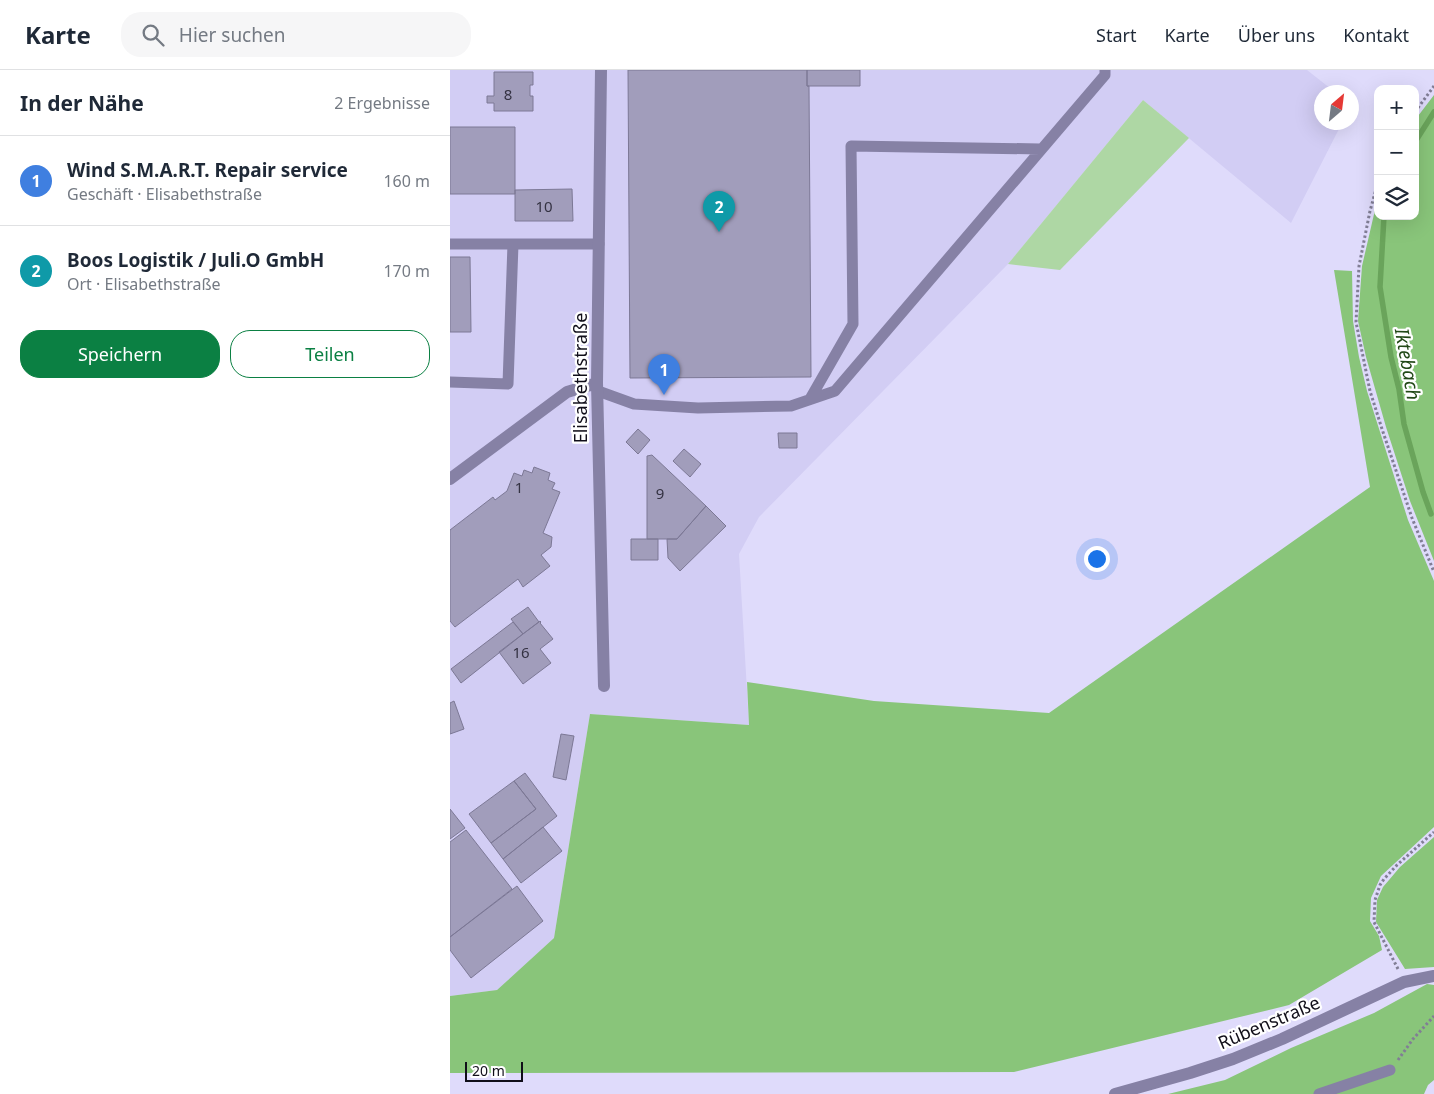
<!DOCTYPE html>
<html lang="de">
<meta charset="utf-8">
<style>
:root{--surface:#fff;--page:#f6f6f7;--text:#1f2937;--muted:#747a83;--line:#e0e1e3;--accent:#0b8043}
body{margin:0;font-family:"Noto Sans",sans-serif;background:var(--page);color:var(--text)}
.controls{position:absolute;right:15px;top:15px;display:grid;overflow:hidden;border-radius:10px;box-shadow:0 5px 20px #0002}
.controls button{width:45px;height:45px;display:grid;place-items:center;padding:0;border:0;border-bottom:1px solid var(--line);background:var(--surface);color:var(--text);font:25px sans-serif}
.compass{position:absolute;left:864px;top:15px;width:45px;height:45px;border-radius:50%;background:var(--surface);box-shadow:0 5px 20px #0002;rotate:28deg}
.scale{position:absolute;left:15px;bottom:12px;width:58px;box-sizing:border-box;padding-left:5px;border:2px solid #100e19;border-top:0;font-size:14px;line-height:18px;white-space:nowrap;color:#100e19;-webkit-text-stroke:4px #fff;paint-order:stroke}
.you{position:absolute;left:646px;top:488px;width:18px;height:18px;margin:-12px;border:4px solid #fff;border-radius:50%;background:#1a73e8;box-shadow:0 0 0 8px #1a73e833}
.badge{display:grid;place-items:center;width:32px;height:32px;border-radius:50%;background:var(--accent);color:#fff;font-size:16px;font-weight:700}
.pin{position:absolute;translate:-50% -41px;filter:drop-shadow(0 1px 2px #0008)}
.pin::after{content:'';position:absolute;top:26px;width:18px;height:15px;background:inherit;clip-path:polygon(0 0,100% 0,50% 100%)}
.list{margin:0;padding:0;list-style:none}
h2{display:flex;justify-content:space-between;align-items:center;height:65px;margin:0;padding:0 20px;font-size:21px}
h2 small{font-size:16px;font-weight:400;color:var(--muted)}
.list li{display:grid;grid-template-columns:32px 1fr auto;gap:15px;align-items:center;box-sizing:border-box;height:90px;padding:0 20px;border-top:1px solid var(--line)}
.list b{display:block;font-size:19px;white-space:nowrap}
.list p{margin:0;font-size:16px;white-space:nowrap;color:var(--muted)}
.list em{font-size:16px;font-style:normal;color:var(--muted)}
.actions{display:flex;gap:10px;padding:15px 20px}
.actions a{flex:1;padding:11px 0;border:1px solid var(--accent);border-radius:20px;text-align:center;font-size:18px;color:var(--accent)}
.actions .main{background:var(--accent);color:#fff}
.icon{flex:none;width:28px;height:28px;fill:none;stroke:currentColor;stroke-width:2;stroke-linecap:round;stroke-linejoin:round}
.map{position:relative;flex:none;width:984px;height:1024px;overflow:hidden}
header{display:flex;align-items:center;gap:30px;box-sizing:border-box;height:70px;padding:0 25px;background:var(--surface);border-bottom:1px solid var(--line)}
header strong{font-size:24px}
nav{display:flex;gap:28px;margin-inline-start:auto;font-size:18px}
.search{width:350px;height:45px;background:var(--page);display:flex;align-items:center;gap:12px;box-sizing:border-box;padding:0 18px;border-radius:20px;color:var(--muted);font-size:19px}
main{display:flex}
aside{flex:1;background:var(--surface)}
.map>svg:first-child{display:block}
.built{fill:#d2cdf4}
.green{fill:#aed7a4}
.forest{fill:#89c57a}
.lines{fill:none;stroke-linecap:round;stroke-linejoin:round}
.stream{stroke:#6aa45b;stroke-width:5.5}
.building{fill:#a19dbb;stroke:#7c7895}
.path{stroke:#817e95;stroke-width:3;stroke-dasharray:2.5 2.5;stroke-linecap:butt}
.lane{stroke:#8681a5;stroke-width:11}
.street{stroke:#8681a5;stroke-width:12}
.labels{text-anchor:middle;stroke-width:4.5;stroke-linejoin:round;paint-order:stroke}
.number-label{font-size:15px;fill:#343242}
.street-label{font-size:18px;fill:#100e19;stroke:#fff}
.water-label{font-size:19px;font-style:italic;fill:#224917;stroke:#fff}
</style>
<header>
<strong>Karte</strong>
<div class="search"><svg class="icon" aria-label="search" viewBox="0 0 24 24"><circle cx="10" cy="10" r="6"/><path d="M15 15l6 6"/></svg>Hier suchen</div>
<nav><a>Start</a><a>Karte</a><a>Über uns</a><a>Kontakt</a></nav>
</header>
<main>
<aside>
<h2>In der Nähe<small>2 Ergebnisse</small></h2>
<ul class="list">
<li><span class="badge" style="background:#3f7fe0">1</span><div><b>Wind S.M.A.R.T. Repair service</b><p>Geschäft · Elisabethstraße</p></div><em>160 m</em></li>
<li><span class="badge" style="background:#0f9aa8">2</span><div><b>Boos Logistik / Juli.O GmbH</b><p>Ort · Elisabethstraße</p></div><em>170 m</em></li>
</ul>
<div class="actions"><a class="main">Speichern</a><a>Teilen</a></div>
</aside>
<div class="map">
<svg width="984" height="1024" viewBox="0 0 984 1024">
<rect width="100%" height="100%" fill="#dfdbfb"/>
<path class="built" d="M0 0H857L885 22H872V52L892 53 841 153 693 30 558 194 309 447 289 484 299 655 140 644 104 868 47 920 0 926Z"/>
<path class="green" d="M693 30 739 68 610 200 558 194Z"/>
<path class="forest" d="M984 25V491L960 431 936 357 916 287 908 251 912 196 928 127V146H965V50Z
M884 200 902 201 903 251 909 287 917 321 958 450 984 511V757L931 806 921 828 920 851 929 866 932 880 839 935 564 1002 0 1003V926L47 920 104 868 140 644 299 655 297 612 424 631 599 643 920 417Z
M984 767V897L955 899 926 852 927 830 933 817 939 810 950 797Z
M977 914 984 915V1010L978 1015 974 1024H718L775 1010 841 978 924 943Z"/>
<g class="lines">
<path class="stream" d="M965 72 984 42
M934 146 930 217 941 287 949 319 954 354 973 422 981 444"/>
</g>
<path class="building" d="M178 0H357V16H359L361 307 180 308Z
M357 0H410V16H357Z
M44 2H83V15H80V26H83V41H44V33H37V26H44Z
M0 57H65V124H0Z
M122 119 123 151H65V120Z
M0 187H20L21 262H0Z
M188 359 200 370 188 384 176 372Z
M328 363H347V378H329Z
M234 379 251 394 240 407 223 391Z
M202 385 256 436 227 469H197V386Z
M84 397 100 403 98 410 105 413 102 419 110 422 93 463 102 467 101 477 91 485 100 496 73 517 68 509 5 557 0 551V460L43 427 45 430 57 421 64 403 72 406 74 400 82 403Z
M256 436 276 456 230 501 218 488 217 469H227Z
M181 469H208V490H181Z
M78 537 89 552 73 564 61 549Z
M90 551 91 552 90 553 103 569 90 579 101 593 73 614 49 582Z
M63 552 73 564 11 613 1 599Z
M4 631 14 659 0 664V633Z
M111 664 124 666 116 710 103 707Z
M75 703 107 746 53 789 41 773 86 739 64 711Z
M64 711 86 739 41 773 19 744Z
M0 739 15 758 0 769Z
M93 757 112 781 71 813 53 789Z
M16 760 62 819 0 867V772Z
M67 816 93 851 21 908 0 880V867Z"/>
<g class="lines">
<path class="path" d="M965 42 984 16
M928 112 920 141 909 196 906 252 920 321 932 359 962 448 984 502
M948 899 924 852 925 830 930 815 934 809 947 795 984 762
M948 990 963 969 984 946"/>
<path class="lane" d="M0 174H149
M0 312 58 314 63 174
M148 321 184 334 248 338 341 336 385 321 655 5V0
M360 329 403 254 401 76 590 79
M869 1024 940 1000"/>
<path class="street" d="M151 0 147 313 154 616
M0 409 117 322 147 313
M665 1024 740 1003 783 989 832 969 954 912 984 906"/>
</g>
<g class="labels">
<g class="number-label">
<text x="58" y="30">8</text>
<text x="94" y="142">10</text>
<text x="69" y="423">1</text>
<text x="210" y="429">9</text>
<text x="71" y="588">16</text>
</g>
<g class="street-label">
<text transform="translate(131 308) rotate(-90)" y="6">Elisabethstraße</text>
<text transform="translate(819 953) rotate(-23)" y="6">Rübenstraße</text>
</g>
<g class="water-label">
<text transform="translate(958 294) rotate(80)" y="7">Iktebach</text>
</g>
</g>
</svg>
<div class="controls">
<button>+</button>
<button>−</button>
<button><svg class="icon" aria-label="layers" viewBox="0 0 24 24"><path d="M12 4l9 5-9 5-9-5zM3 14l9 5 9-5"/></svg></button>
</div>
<svg class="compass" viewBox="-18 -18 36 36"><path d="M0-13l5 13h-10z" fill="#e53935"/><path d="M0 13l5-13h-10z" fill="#747a83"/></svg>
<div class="scale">20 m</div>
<div class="you"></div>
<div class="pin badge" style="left:214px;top:325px;background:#3f7fe0">1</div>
<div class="pin badge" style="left:269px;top:162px;background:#0f9aa8">2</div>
</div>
</main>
